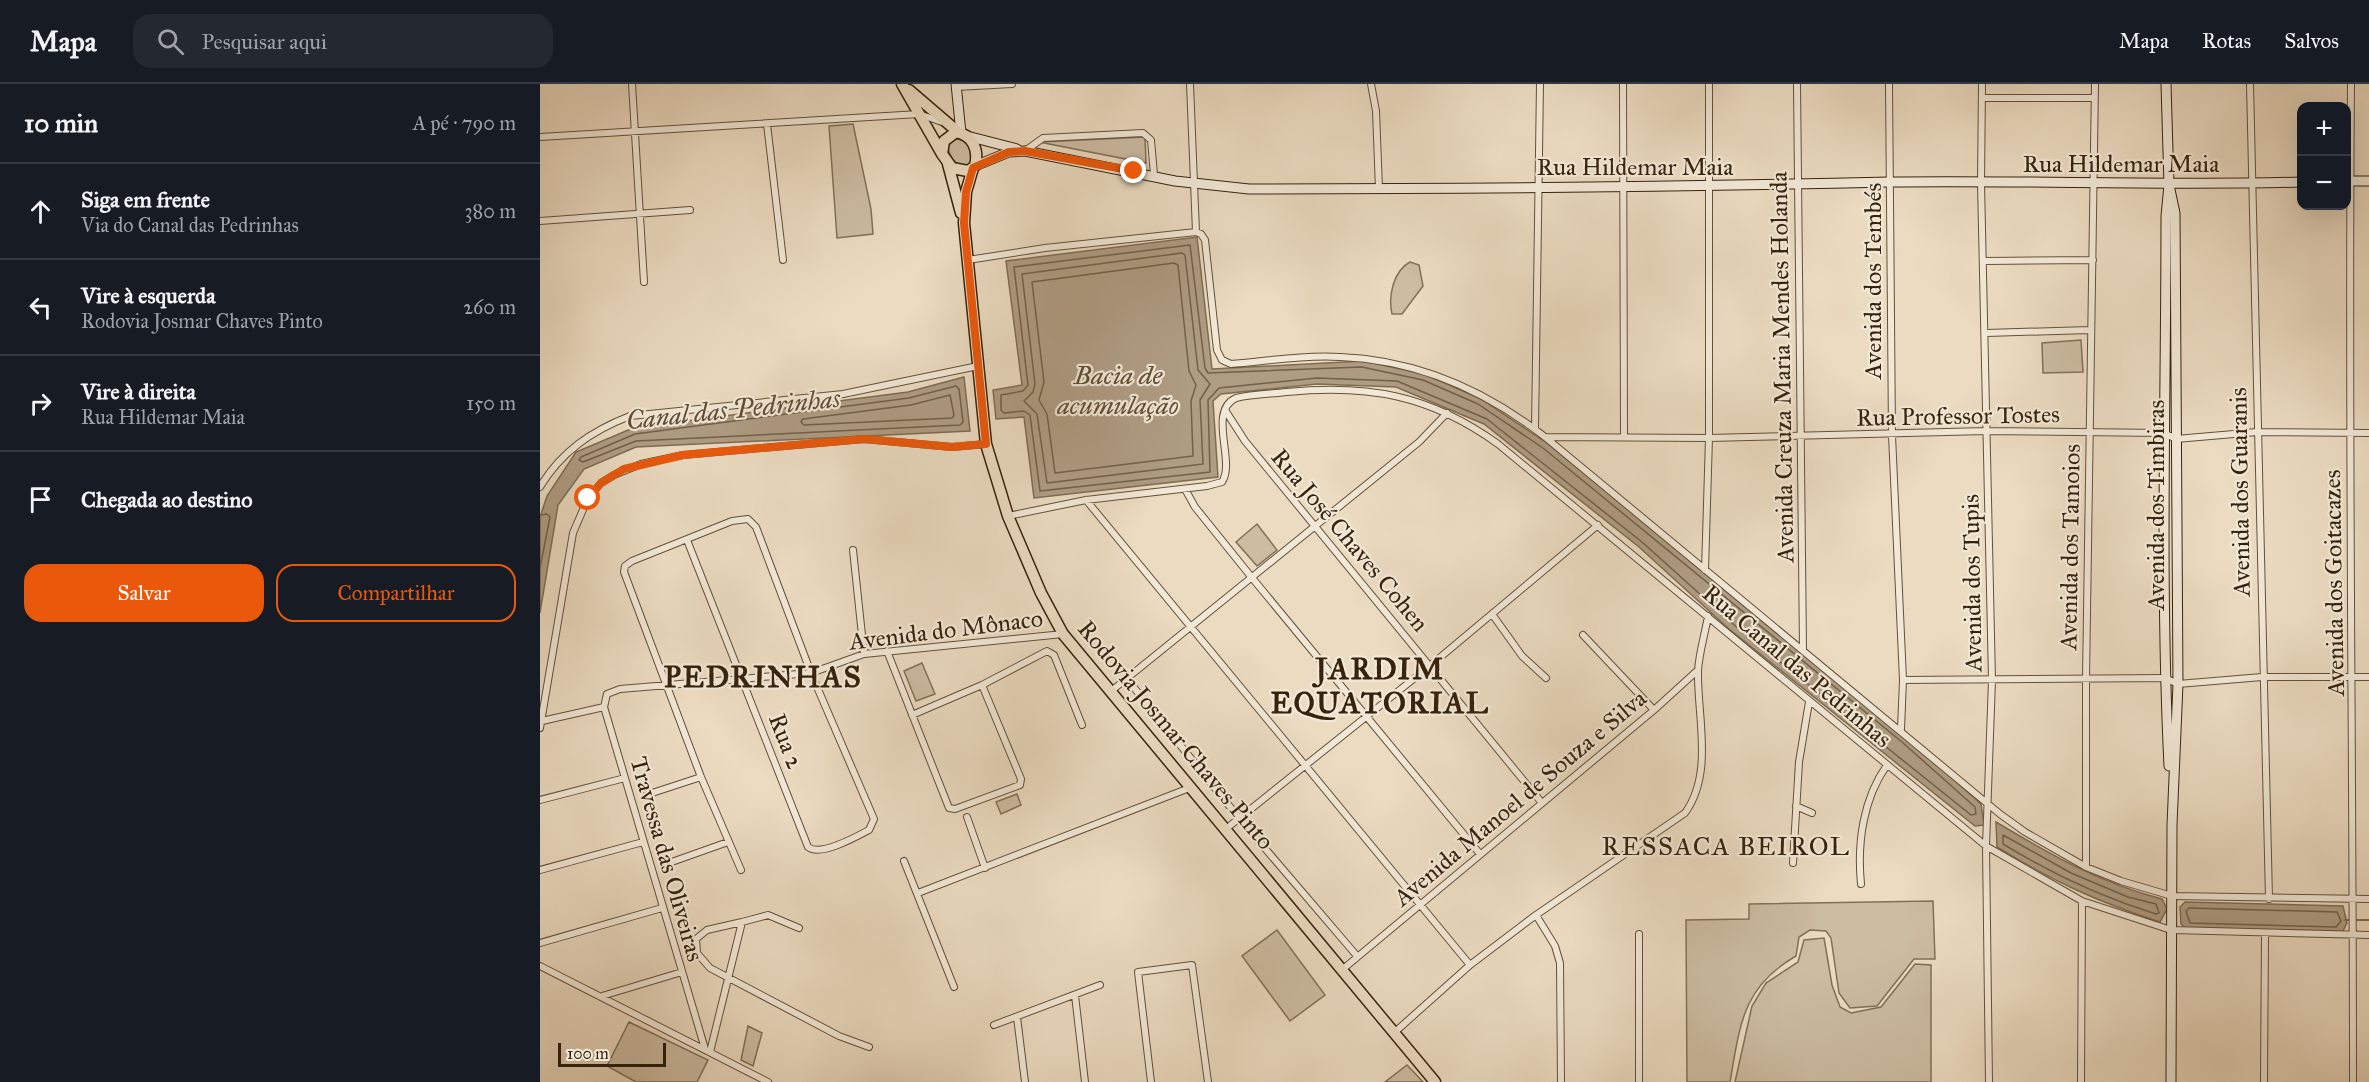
<!DOCTYPE html>
<html lang="pt">
<meta charset="utf-8">
<style>
:root{--surface:#171b24;--page:#242831;--text:#f1f3f6;--muted:#9ea1a6;--line:#363941;--accent:#ea580c}
body{margin:0;font-family:"IM FELL Great Primer",serif;background:var(--page);color:var(--text)}
.controls{position:absolute;right:18px;top:18px;display:grid;overflow:hidden;border-radius:12px;box-shadow:0 6px 24px #0002}
.controls button{width:54px;height:54px;display:grid;place-items:center;padding:0;border:0;border-bottom:2px solid var(--line);background:var(--surface);color:var(--text);font:30px sans-serif}
.scale{position:absolute;left:18px;bottom:15px;width:108px;box-sizing:border-box;padding-left:6px;border:3px solid #37230c;border-top:0;font-size:16px;line-height:21px;white-space:nowrap;color:#37230c;-webkit-text-stroke:4px #f2e8d7;paint-order:stroke}
.stop{position:absolute;width:18px;height:18px;margin:-14px;border:4px solid #ea580c;border-radius:50%;background:#fff}
.stop.end{background:#ea580c;border-color:#fff;box-shadow:0 2px 6px #0008}
.list{margin:0;padding:0;list-style:none}
h2{display:flex;justify-content:space-between;align-items:center;height:78px;margin:0;padding:0 24px;font-size:26px}
h2 small{font-size:20px;font-weight:400;color:var(--muted)}
.list li{display:grid;grid-template-columns:39px 1fr auto;gap:18px;align-items:center;box-sizing:border-box;height:96px;padding:0 24px;border-top:2px solid var(--line)}
.list b{display:block;font-size:22px;white-space:nowrap}
.list p{margin:0;font-size:20px;white-space:nowrap;color:var(--muted)}
.list em{font-size:20px;font-style:normal;color:var(--muted)}
.actions{display:flex;gap:12px;padding:18px 24px}
.actions a{flex:1;padding:14px 0;border:2px solid var(--accent);border-radius:18px;text-align:center;font-size:21px;color:var(--accent)}
.actions .main{background:var(--accent);color:#fff}
.icon{flex:none;width:33px;height:33px;fill:none;stroke:currentColor;stroke-width:2;stroke-linecap:round;stroke-linejoin:round}
.map{position:relative;flex:none;width:1829px;height:998px;overflow:hidden}
header{display:flex;align-items:center;gap:36px;box-sizing:border-box;height:84px;padding:0 30px;background:var(--surface);border-bottom:2px solid var(--line)}
header strong{font-size:28px}
nav{display:flex;gap:33px;margin-inline-start:auto;font-size:21px}
.search{width:420px;height:54px;background:var(--page);display:flex;align-items:center;gap:15px;box-sizing:border-box;padding:0 21px;border-radius:18px;color:var(--muted);font-size:22px}
main{display:flex}
aside{flex:1;background:var(--surface)}
.map>svg:first-child{display:block}
.green{fill:#ccbca2;stroke:#827057;stroke-width:1.5}
.water{fill:#ae9c83;stroke:#7e6c53;stroke-width:1.5}
.lines{fill:none;stroke-linecap:round;stroke-linejoin:round}
.shore{stroke:#726048;stroke-width:1.5}
.stream{stroke:#7e6c53;stroke-width:2}
.street-casing{stroke:#645139;stroke-width:8}
.secondary-casing{stroke:#37230c;stroke-width:11}
.primary-casing{stroke:#37230c;stroke-width:13}
.street{stroke:#f2e8d7;stroke-width:6}
.secondary{stroke:#f2e8d7;stroke-width:9}
.primary{stroke:#ebdbc1;stroke-width:10}
.route{stroke:#ea580c;stroke-width:8}
.labels{text-anchor:middle;stroke-width:4.5;stroke-linejoin:round;paint-order:stroke}
.street-label{font-size:24px;fill:#37230c;stroke:#f2e8d7}
.water-label{font-size:26px;font-style:italic;fill:#614d36;stroke:#f2e8d7}
.neighbourhood-label{font-size:26px;letter-spacing:1.5px;fill:#37230c;stroke:#f2e8d7}
.district-label{font-size:30px;font-weight:bold;letter-spacing:1.5px;fill:#37230c;stroke:#f2e8d7}
</style>
<header>
<strong>Mapa</strong>
<div class="search"><svg class="icon" aria-label="search" viewBox="0 0 24 24"><circle cx="10" cy="10" r="6"/><path d="M15 15l6 6"/></svg>Pesquisar aqui</div>
<nav><a>Mapa</a><a>Rotas</a><a>Salvos</a></nav>
</header>
<main>
<aside>
<h2>10 min<small>A pé · 790 m</small></h2>
<ul class="list">
<li><svg class="icon" aria-label="ahead" viewBox="0 0 24 24"><path d="M12 20V5M6 11l6-6 6 6"/></svg><div><b>Siga em frente</b><p>Via do Canal das Pedrinhas</p></div><em>380 m</em></li>
<li><svg class="icon" aria-label="left" viewBox="0 0 24 24"><path d="M17 20v-9H6M10 6l-5 5 5 5"/></svg><div><b>Vire à esquerda</b><p>Rodovia Josmar Chaves Pinto</p></div><em>260 m</em></li>
<li><svg class="icon" aria-label="right" viewBox="0 0 24 24"><path d="M7 20v-9h11M14 6l5 5-5 5"/></svg><div><b>Vire à direita</b><p>Rua Hildemar Maia</p></div><em>150 m</em></li>
<li><svg class="icon" aria-label="arrive" viewBox="0 0 24 24"><path d="M6 21V4h12l-3 4 3 4H6"/></svg><div><b>Chegada ao destino</b></div></li>
</ul>
<div class="actions"><a class="main">Salvar</a><a>Compartilhar</a></div>
</aside>
<div class="map">
<svg width="1829" height="998" viewBox="0 0 1829 998">
<rect width="100%" height="100%" fill="#ebdbc1"/>
<filter id="stains"><feTurbulence type="fractalNoise" baseFrequency=".00333" numOctaves="4"/><feColorMatrix values="0 0 0 0 .2 0 0 0 0 .09 0 0 0 0 .02 0 0 0 .5 -.17"/></filter>
<radialGradient id="worn" r=".72"><stop offset=".6" stop-color="#630" stop-opacity="0"/><stop offset="1" stop-color="#630" stop-opacity=".3"/></radialGradient>
<path class="green" d="M313 40 331 125 333 150 297 154 289 42Z
M605 53 606 79 499 58Z
M413 54 425 57 431 66 432 77 427 83C415 81 411 75 408 64Z
M870 178 879 181 883 202 862 230H852C848 213 853 187 870 178Z
M1541 256 1543 288 1503 289 1502 259Z
M717 440 737 466 717 482 696 458Z
M382 579 395 610 376 617 364 587Z
M477 710 481 721 461 730 456 718Z
M1393 817 1395 875H1374L1337 922 1310 924 1299 909 1291 854 1286 847 1270 846 1259 853 1256 872C1202 903 1200 941 1190 998H1147L1146 836 1209 835V820Z
M737 846 785 911 750 937 702 872Z
M1284 854 1292 901 1300 923 1311 929 1341 923 1375 880 1391 881V998H1195L1212 922 1226 899 1258 878 1264 856Z
M89 938 168 976 157 998H96L67 982Z
M208 942 222 949 213 982 201 976Z
M867 981 883 998H845Z"/>
<path class="water" d="M657 153 672 285 823 277 884 290 941 315 1007 359 1366 653 1441 720 1444 741 1435 742 1189 545 1099 463 944 340 856 303 777 300 681 310 673 317 678 393 494 414 484 333 456 335 453 306 482 301 466 177Z
M424 293 430 347 96 363 44 385 18 421 0 529V433L7 412 36 368 93 344 368 308Z
M1456 738C1511 771 1560 799 1622 815L1627 825 1620 838C1558 818 1512 797 1457 763Z
M1645 818 1803 822 1807 839 1802 849 1646 845 1641 840 1640 823Z"/>
<g class="lines">
<path class="shore" d="M650 161 665 284 668 289 822 283 883 296 938 320 1003 364 1362 658 1435 723 1436 730 1431 731 1193 540 1102 458 947 335 857 297 777 294 679 304 668 316 670 388 500 407 490 331 484 327 464 329 461 326V311L483 307 488 301 474 183Z
M642 169 645 171 658 286 670 300 660 316 663 380 507 399 497 330 484 317 493 308 495 300 482 190Z
M634 179 638 181 649 287 656 301 651 317 653 372 515 389 507 330 499 316 504 298 492 198Z
M416 302 419 305 423 338 420 341 96 357 43 378 39 376 41 373 95 350 369 314Z
M410 311 414 331 412 334 264 341 261 338 263 335 371 321Z
M0 431 7 430 10 433 0 484
M1463 751 1531 789 1588 813 1616 820 1619 829 1616 830C1561 813 1512 790 1463 760Z
M1649 824 1797 828 1801 837 1796 843 1650 839 1646 827Z"/>
<path class="stream" d="M1805 836H1829"/>
<defs>
<path id="street" d="M92 0 104 198
M650 0 656 148
M831 0 836 27 839 105
M1083 0 1084 352
M1257 0 1263 566
M1349 0 1352 351 1363 596 1361 645
M1442 0 1441 99 1452 596 1446 762 1449 998
M1710 0 1729 815
M1811 0C1808 333 1813 665 1813 998
M416 3 472 0
M1443 14H1554
M227 40 243 176
M0 53 379 30 402 38
M485 67 503 54 603 49 611 56 614 91
M0 137 150 126
M656 148 661 150 665 156 677 266 682 276 691 280C727 277 764 271 800 273 878 276 945 306 1005 353L1460 730 1485 748 1546 783 1581 797 1632 812 1829 815
M428 176 505 164 656 148
M1444 177 1553 176
M1446 249 1550 246
M685 326 705 357 1002 719
M995 345 1000 0
M1005 353 1169 354 1446 347 1624 349 1636 355 1717 348 1829 349
M0 403C21 368 51 347 90 332L303 310 438 282
M645 405 655 423 713 495 940 770
M546 416 930 881
M468 432 546 416 667 402 682 398C696 378 667 327 696 314 713 310 730 310 747 308 828 300 890 311 958 360L1446 762 1542 817 1631 846 1829 851
M147 456 268 763C280 773 316 753 329 746L334 735 271 589 216 443 208 435 192 437 92 477 85 482 84 488 161 693 201 786
M313 466 324 570
M1165 486 1169 354V0
M952 530 982 572 1006 594
M1043 551 1114 626
M347 567 409 724 415 725 480 701 481 695 442 601
M587 595 699 734 817 872
M1363 596 1625 594 1638 600 1722 593H1829
M570 608 879 358 907 329
M372 631 442 601 507 567 514 571 542 641
M2 637 64 623
M0 644 33 449 48 414 61 399 74 391 101 380 143 371 324 355 412 363 446 360
M106 711 161 693
M0 716 85 694
M1256 722 1272 729
M427 733 445 784
M687 744 891 581 1058 441
M364 777 414 903
M1253 779 1259 678 1269 618
M126 780 188 758
M1546 783V595L1555 0
M0 786 103 758
M1321 800C1317 759 1323 715 1347 681
M378 809 652 703
M996 831 1015 862 1020 879 1021 998
M202 838 228 831 259 844
M1099 850V998
M0 859 122 824
M0 882 228 998
M803 885 1114 626 1158 586
M535 911 545 998
M62 912 142 888
M477 933 485 998
M454 941 560 901
M855 948 930 881 996 831 1145 729C1174 689 1157 632 1158 587 1159 569 1165 550 1168 532
M165 965 64 623 67 610 80 605 271 589 324 570 523 550
M170 968 202 838 167 846 156 855 157 869 170 884 299 952 329 963
M611 998 598 888 652 881 668 998
M1541 998 1542 817
M1724 998 1725 850"/>
<path id="secondary" d="M416 0 421 49
M1626 0 1629 101 1626 132C1626 315 1620 499 1629 682
M427 52 477 65
M435 82 469 68 485 67 635 97 709 105C922 105 1136 103 1349 98 1487 96 1624 102 1762 98
M1806 97H1829
M1629 101 1635 129 1638 600 1632 741 1631 998"/>
<path id="primary" d="M362 0 402 70
M369 6 418 48
M416 48C433 51 439 66 435 82L428 87 412 84 402 70 404 57Z
M408 80 421 129
M433 84 426 108 424 139 446 360 468 432 501 509 523 550 895 998"/>
</defs>
<use href="#street" class="street-casing"/>
<use href="#secondary" class="secondary-casing"/>
<use href="#primary" class="primary-casing"/>
<use href="#street" class="street"/>
<use href="#secondary" class="secondary"/>
<use href="#primary" class="primary"/>
</g>
<g class="lines">
<path class="route" d="M48 414 61 399 84 385 143 371 324 355 412 363 446 360 424 139 426 108 433 84 469 68 485 67 594 87"/>
</g>
<g class="labels">
<g class="street-label">
<text x="1581" y="88">Rua Hildemar Maia</text>
<text x="1095" y="91">Rua Hildemar Maia</text>
<text transform="translate(1333 197) rotate(-90)" y="8">Avenida dos Tembés</text>
<text transform="translate(1242 283) rotate(-91)" y="8">Avenida Creuza Maria Mendes Holanda</text>
<text transform="translate(1418 332) rotate(-1)" y="8">Rua Professor Tostes</text>
<text transform="translate(1700 408) rotate(-91)" y="8">Avenida dos Guaranis</text>
<text transform="translate(1616 421) rotate(-90)" y="8">Avenida dos Timbiras</text>
<text transform="translate(810 456) rotate(50)" y="8">Rua José Chaves Cohen</text>
<text transform="translate(1530 463) rotate(-89)" y="8">Avenida dos Tamoios</text>
<text transform="translate(1432 499) rotate(-91)" y="8">Avenida dos Tupis</text>
<text transform="translate(1794 499) rotate(-91)" y="8">Avenida dos Goitacazes</text>
<text transform="translate(406 546) rotate(-7)" y="8">Avenida do Mônaco</text>
<text transform="translate(1257 582) rotate(40)" y="8">Rua Canal das Pedrinhas</text>
<text transform="translate(636 651) rotate(50)" y="8">Rodovia Josmar Chaves Pinto</text>
<text transform="translate(246 657) rotate(69)" y="8">Rua 2</text>
<text transform="translate(980 714) rotate(-40)" y="8">Avenida Manoel de Souza e Silva</text>
<text transform="translate(127 775) rotate(74)" y="8">Travessa das Oliveiras</text>
</g>
<g class="water-label">
<text x="578" y="300">Bacia de<tspan x="578" dy="30">acumulação</tspan></text>
<text transform="translate(193 325) rotate(-6)" y="9">Canal das Pedrinhas</text>
</g>
<g class="neighbourhood-label">
<text x="1186" y="771">RESSACA BEIROL</text>
</g>
<g class="district-label">
<text x="840" y="595">JARDIM<tspan x="840" dy="34">EQUATORIAL</tspan></text>
<text x="223" y="603">PEDRINHAS</text>
</g>
</g>
<rect width="100%" height="100%" filter="url(#stains)"/>
<rect width="100%" height="100%" fill="url(#worn)"/>
</svg>
<div class="controls">
<button>+</button>
<button>−</button>
</div>
<div class="scale">100 m</div>
<div class="stop" style="left:48px;top:414px"></div>
<div class="stop end" style="left:594px;top:87px"></div>
</div>
</main>
